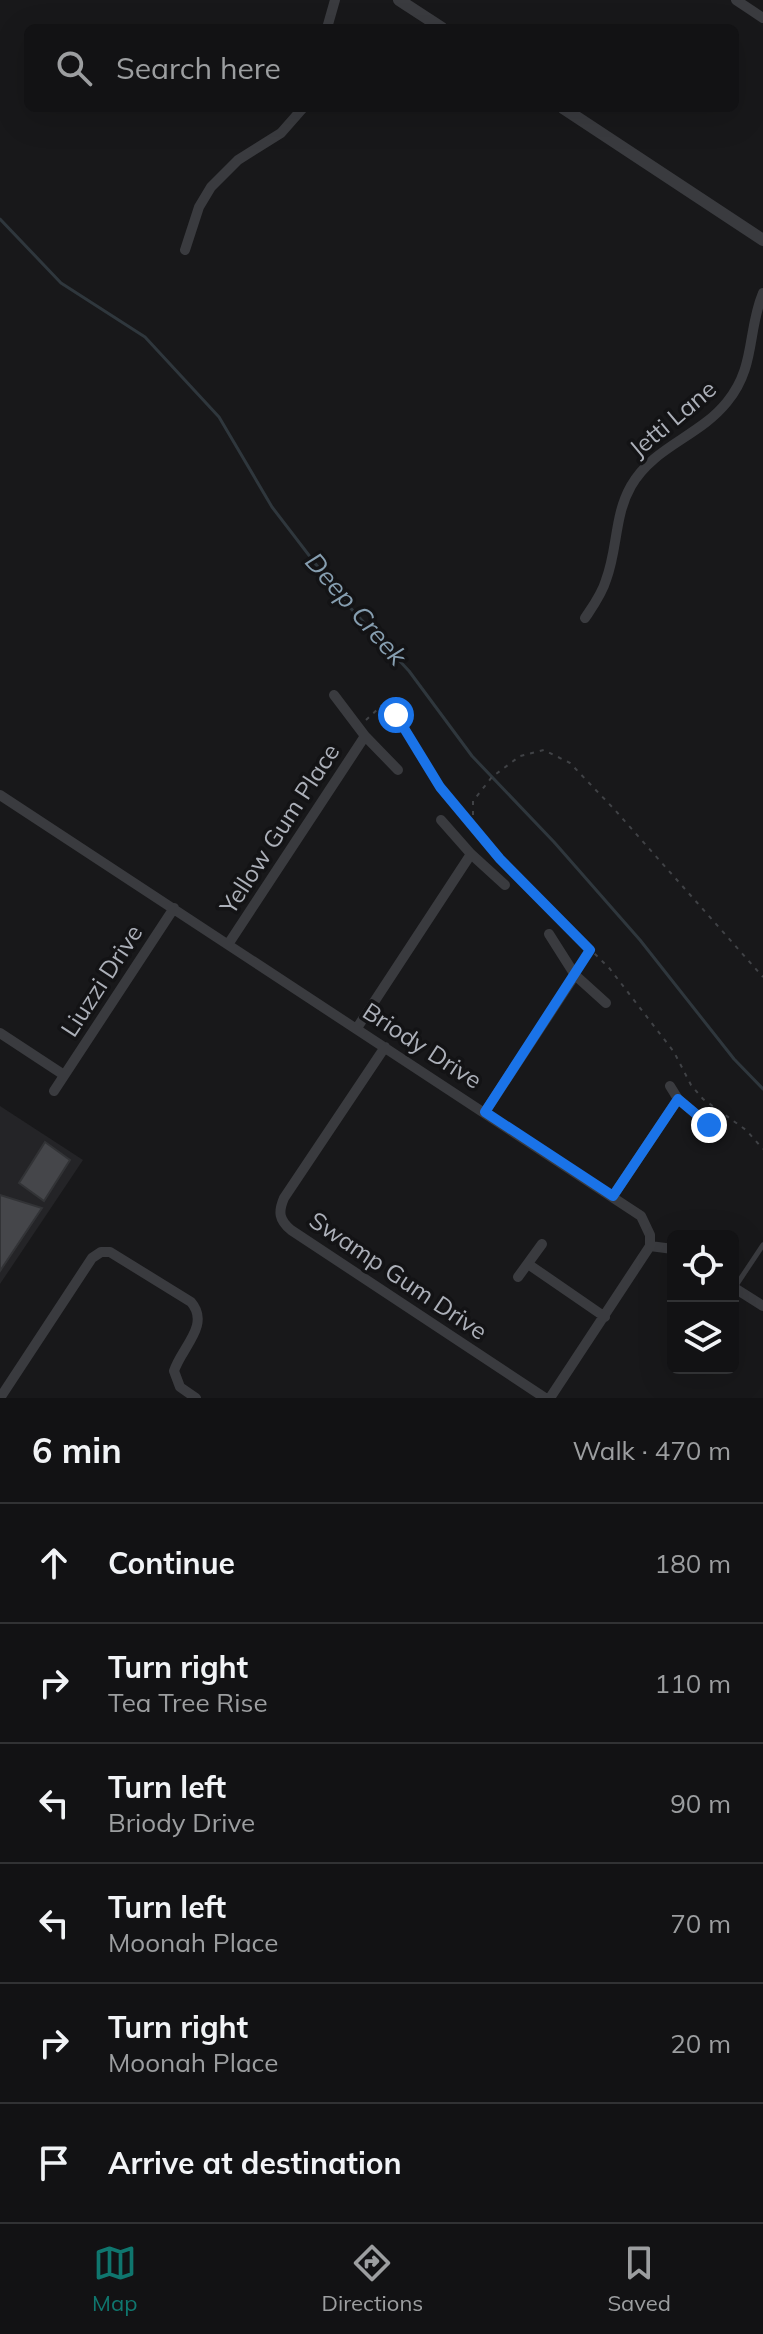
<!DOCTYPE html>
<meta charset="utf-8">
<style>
:root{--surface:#121214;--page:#1b1b1d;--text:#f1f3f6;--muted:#9c9ea0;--line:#313234;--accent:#0f766e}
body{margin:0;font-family:Mulish,sans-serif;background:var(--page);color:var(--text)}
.controls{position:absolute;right:24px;bottom:24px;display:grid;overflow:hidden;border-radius:12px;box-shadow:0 8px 32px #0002}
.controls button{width:72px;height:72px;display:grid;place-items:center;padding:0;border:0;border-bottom:2px solid var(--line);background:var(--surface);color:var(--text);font:40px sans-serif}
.stop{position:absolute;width:24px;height:24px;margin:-18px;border:6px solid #1a73e8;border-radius:50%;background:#fff}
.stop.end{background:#1a73e8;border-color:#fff;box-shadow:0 2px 8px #0008}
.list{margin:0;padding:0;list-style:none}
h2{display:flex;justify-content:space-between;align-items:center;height:104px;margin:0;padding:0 32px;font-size:34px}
h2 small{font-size:26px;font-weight:400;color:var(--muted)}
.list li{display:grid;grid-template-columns:52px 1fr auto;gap:24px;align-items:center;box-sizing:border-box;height:120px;padding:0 32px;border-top:2px solid var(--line)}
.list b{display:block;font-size:30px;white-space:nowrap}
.list p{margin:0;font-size:26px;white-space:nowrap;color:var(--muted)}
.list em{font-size:26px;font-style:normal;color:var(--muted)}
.icon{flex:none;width:44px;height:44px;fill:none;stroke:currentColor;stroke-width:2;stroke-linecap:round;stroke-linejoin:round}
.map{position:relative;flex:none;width:763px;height:1398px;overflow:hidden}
.search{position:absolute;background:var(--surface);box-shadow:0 8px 32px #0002;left:24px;right:24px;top:24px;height:88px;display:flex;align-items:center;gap:20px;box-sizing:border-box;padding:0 28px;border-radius:12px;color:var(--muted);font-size:30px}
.sheet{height:824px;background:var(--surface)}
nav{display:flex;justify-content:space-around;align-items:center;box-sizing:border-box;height:112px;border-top:2px solid var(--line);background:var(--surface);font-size:22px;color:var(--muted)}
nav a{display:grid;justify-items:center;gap:4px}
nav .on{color:var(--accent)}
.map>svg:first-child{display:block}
.built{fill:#242427}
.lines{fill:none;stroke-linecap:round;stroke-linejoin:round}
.stream{stroke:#2f373d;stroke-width:3}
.building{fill:#45464a;stroke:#323336;stroke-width:2}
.path{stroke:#404246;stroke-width:2;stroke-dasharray:4 6;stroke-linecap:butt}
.service{stroke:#3a3b3f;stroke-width:5}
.minor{stroke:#3a3b3f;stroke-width:10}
.tertiary{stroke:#3a3b3f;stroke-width:12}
.route{stroke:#1a73e8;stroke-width:10}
.labels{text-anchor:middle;stroke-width:7;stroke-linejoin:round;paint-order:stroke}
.street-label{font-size:24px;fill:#acb0b9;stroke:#131315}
.water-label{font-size:26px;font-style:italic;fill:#869eb0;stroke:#131315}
</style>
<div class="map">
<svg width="763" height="1398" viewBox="0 0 763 1398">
<rect width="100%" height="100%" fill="#18181a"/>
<path class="built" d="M0 1106 83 1160 0 1284Z"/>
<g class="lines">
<path class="stream" d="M0 219 61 283 145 337 219 417 272 507 344 601 409 671 472 756 554 842 640 940 734 1059 763 1089"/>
</g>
<path class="building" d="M45 1142 70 1160 44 1201 19 1183Z
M0 1195 42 1208 0 1271Z"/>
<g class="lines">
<path class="path" d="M366 720 381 706 396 715 440 787 500 859 610 969 674 1052 691 1085 703 1099 746 1130 763 1149
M473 825V801L492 777 520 756 544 750 570 763 614 809 763 977
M582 964 590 950"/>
<path class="service" d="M735 1287 763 1245"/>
<path class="minor" d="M736 0 763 18
M327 28 335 0
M185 250 199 207 211 187 238 160 281 133 303 108
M585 618C593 606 602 594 606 580 618 548 614 516 631 486 654 446 699 437 727 402 756 367 747 331 763 293
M334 695 365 736 398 770
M0 795 641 1216 650 1235V1246L550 1398
M441 820 471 854 505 885
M549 934 575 975 606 1003
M229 943 365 736
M357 1028 471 854
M0 1033 64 1075
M385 1047 284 1198C278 1212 279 1220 291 1230L545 1398
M670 1086 678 1099 709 1125
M54 1091 174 908
M485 1112 575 975
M613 1196 678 1099
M650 1246 673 1249
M528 1264 605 1317
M518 1277 542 1244
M733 1287 763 1306
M0 1398 92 1258 101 1252H110L191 1302C211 1325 181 1348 174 1371L180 1387 196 1398"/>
<path class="tertiary" d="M399 0 442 28
M563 108 763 240"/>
</g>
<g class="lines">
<path class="route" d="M396 715 440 787 500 859 590 950 485 1112 613 1196 678 1099 709 1125"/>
</g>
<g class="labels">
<g class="street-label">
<text transform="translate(673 419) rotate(-40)" y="8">Jetti Lane</text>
<text transform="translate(280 829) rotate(-57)" y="8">Yellow Gum Place</text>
<text transform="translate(102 981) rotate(-57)" y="8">Liuzzi Drive</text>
<text transform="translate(422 1046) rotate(33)" y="8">Briody Drive</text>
<text transform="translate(398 1276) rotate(34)" y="8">Swamp Gum Drive</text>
</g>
<g class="water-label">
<text transform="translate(356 609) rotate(49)" y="9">Deep Creek</text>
</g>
</g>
</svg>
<div class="controls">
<button><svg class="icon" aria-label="locate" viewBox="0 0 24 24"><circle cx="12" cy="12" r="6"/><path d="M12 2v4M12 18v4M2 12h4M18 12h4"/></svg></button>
<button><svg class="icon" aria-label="layers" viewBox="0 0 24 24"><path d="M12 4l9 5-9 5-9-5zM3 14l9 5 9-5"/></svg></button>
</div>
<div class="stop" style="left:396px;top:715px"></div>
<div class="stop end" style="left:709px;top:1125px"></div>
<div class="search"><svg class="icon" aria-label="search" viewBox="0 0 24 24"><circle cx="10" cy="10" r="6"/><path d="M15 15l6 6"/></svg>Search here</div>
</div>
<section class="sheet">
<h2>6 min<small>Walk · 470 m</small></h2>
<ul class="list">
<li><svg class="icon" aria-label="ahead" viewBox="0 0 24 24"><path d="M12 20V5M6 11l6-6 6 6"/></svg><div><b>Continue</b></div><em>180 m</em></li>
<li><svg class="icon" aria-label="right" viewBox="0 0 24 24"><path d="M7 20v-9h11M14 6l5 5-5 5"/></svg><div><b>Turn right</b><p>Tea Tree Rise</p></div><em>110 m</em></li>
<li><svg class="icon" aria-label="left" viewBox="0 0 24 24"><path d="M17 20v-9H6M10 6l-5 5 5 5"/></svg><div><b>Turn left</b><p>Briody Drive</p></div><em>90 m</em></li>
<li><svg class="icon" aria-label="left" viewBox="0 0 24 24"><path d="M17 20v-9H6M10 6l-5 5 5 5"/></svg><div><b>Turn left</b><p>Moonah Place</p></div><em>70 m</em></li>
<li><svg class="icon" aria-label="right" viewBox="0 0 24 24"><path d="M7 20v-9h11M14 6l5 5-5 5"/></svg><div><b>Turn right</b><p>Moonah Place</p></div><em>20 m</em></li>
<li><svg class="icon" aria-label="arrive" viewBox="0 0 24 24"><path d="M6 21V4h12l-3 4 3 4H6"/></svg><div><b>Arrive at destination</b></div></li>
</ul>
</section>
<nav>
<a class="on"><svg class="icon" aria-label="map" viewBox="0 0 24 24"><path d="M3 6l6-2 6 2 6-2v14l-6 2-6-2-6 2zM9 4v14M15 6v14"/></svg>Map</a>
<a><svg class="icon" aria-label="directions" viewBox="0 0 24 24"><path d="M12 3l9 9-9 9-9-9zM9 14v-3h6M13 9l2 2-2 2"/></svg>Directions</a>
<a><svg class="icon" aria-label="saved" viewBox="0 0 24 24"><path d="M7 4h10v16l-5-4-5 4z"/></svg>Saved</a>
</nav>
